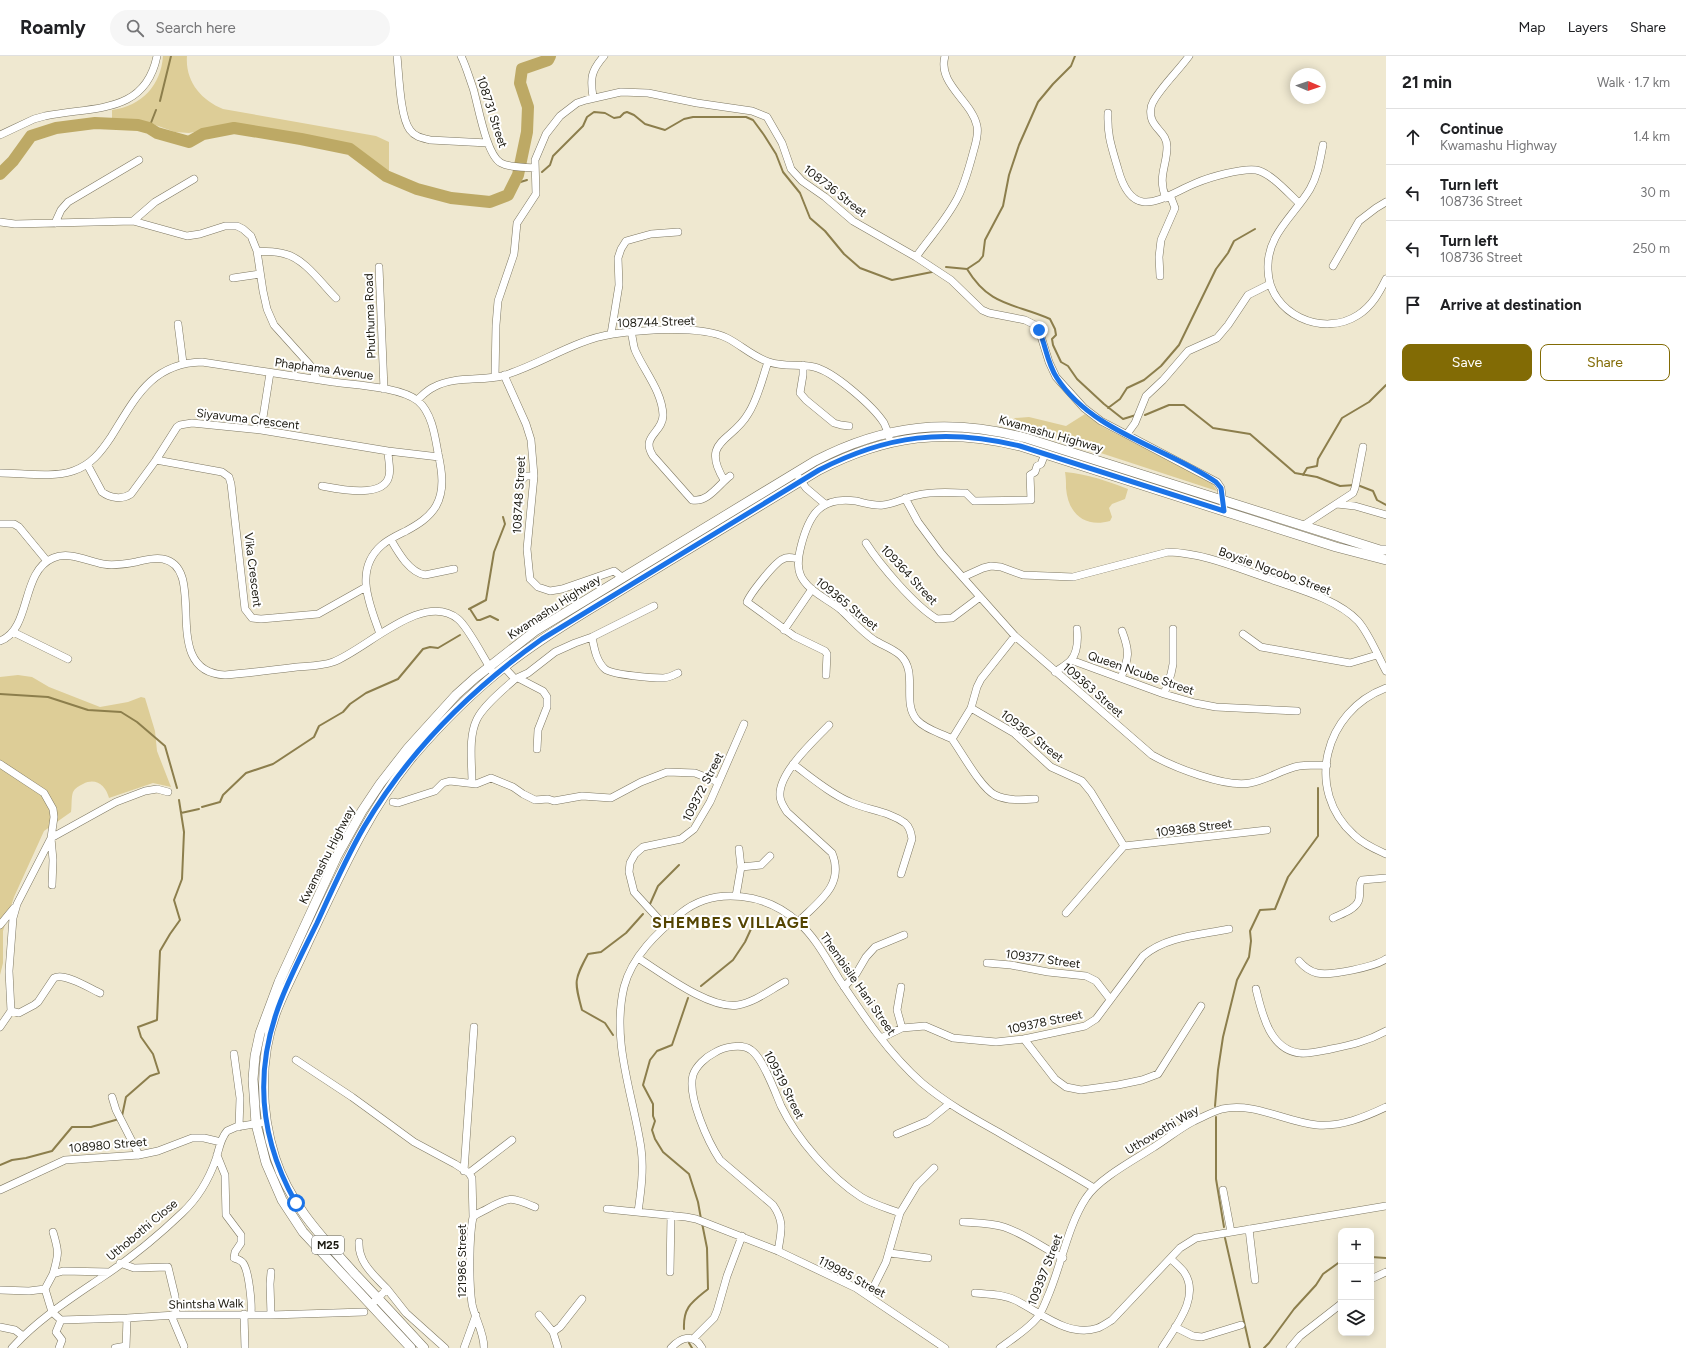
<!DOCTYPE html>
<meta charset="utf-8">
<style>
:root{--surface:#fff;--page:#f6f6f6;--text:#202124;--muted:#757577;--line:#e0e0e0;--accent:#826b05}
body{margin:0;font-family:Figtree,sans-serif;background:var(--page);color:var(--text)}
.controls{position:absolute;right:12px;bottom:12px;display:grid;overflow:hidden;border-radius:8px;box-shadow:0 2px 10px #0003}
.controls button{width:36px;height:36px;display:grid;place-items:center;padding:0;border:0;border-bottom:1px solid var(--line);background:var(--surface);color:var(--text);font:20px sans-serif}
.compass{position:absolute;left:1290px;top:12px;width:36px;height:36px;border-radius:50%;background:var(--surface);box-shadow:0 2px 10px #0003;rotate:92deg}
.stop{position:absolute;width:12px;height:12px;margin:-9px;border:3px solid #1a73e8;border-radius:50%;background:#fff}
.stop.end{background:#1a73e8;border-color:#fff;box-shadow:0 1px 4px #0008}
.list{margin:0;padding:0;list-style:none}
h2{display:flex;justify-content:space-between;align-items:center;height:52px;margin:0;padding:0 16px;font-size:17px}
h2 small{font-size:13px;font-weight:400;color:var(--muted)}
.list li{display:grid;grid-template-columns:26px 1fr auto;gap:12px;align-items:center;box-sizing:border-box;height:56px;padding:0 16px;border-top:1px solid var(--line)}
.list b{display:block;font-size:15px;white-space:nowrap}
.list p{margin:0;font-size:13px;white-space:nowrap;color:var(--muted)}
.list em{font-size:13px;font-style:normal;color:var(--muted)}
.actions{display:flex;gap:8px;padding:12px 16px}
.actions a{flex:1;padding:9px 0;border:1px solid var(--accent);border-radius:8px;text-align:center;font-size:14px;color:var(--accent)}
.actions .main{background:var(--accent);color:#fff}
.icon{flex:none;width:22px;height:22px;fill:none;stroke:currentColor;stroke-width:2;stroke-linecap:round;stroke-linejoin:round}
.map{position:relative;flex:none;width:1386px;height:1292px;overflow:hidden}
header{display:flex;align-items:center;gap:24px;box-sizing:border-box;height:56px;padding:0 20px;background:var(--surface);border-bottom:1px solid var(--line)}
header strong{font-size:19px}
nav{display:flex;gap:22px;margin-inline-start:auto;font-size:14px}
.search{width:280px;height:36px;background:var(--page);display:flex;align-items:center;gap:10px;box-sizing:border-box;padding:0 14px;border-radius:22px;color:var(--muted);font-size:15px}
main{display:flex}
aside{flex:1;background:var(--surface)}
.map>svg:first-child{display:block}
.green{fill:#ddcd97}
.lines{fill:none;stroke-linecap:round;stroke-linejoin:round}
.stream{stroke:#8c7e4c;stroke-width:2}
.river{stroke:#bda965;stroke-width:12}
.minor-casing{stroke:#7d7762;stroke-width:8}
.major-casing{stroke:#7d7762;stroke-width:10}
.minor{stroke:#fff;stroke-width:7}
.major{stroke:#fff;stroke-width:9}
.route{stroke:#1a73e8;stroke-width:5}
.labels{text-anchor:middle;stroke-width:4;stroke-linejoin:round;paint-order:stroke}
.shield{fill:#fff;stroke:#5f5e58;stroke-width:1}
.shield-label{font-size:11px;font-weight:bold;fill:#1b1910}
.street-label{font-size:12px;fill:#1b1910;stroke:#fff}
.district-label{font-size:16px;font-weight:bold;letter-spacing:1px;fill:#544401;stroke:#fff}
</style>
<header>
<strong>Roamly</strong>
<div class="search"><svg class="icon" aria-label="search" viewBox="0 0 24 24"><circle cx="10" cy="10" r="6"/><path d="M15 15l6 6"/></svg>Search here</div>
<nav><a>Map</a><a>Layers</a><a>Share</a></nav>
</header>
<main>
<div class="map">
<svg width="1386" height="1292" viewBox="0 0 1386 1292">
<rect width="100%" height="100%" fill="#efe8d0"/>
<path class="green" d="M163 0H187C185 25 201 44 223 53L376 80 389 86V119L350 91 234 68 189 77 175 76 144 65H112V54C142 50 161 29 163 0Z
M1085 358 1103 371 1212 427 1217 435 1061 384 1008 369 1015 362 1029 361 1066 370Z
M1065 416C1088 418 1107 425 1128 433L1125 443 1112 448 1109 452 1112 461 1110 465C1085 472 1068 458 1066 432 1066 426 1066 422 1065 416Z
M18 619 32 621 49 631 100 651 128 646 141 641 145 642 155 675 157 695 171 731 153 727 109 742C106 730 96 721 83 728 79 730 75 732 73 736 71 742 72 750 71 756L44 775 14 841 3 875V907L0 919V621Z"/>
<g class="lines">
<path class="stream" d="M160 45 171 0
M149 72 156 54
M542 116 550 109 553 100 583 70 587 61 594 56 605 57 614 62 620 61 624 57 627 56 634 59 645 68 665 74 684 63 693 61H746L753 64 764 79 776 98 783 116 800 137 810 162 825 175 844 198 860 212 892 224 932 216
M514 128 527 124
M946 211 967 213 979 205 983 200 985 184 1003 150 1009 119 1019 89 1038 46 1053 28 1071 10 1075 0
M967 213C990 251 1014 247 1050 263L1055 273 1056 279 1052 283 1053 289 1061 306 1068 310 1077 323 1104 348 1123 363 1136 359
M1108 352 1120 343 1127 332 1144 324 1161 310 1179 289 1216 213 1228 197 1234 185 1255 173
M1145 359 1169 349H1184L1213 372 1250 378 1295 417 1317 421 1340 430 1355 429
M1303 419 1307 412 1317 410 1318 403 1342 362 1369 346 1386 329
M1360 430 1373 435 1377 444 1386 449
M469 553 486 544 494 496 505 468 503 461
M470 553 477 564H480L490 560 498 564
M0 638 48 641 88 654 121 656 137 666 165 690 177 732
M202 751 220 746 223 739 246 717 273 708 314 681 319 670 343 656 350 648 366 637 398 623 423 593 430 591 438 592 460 579
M181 757 199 753
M650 848 658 830 679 809
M701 930 733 904 745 886 751 873 755 869
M688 942 672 989 657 995 650 1004 643 1029 653 1048V1060L655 1065 652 1074 655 1083 663 1096 689 1118 698 1146 701 1163
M613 979 605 967 582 954C574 925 574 924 588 898L601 896 626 877 643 858
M1215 1050 1218 1014 1223 981 1237 924 1249 901 1251 885 1250 875 1260 854 1275 853 1288 821 1318 780V732
M122 1060 126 1041 150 1020 159 1017 153 998 141 981 138 971 157 964 160 895 170 878 180 864 174 844 182 823 184 776 179 744
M1216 1061V1123L1224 1171
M0 1109 12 1104 26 1102 52 1095 72 1071H91L119 1063
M1225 1182 1250 1292
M1371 1201 1386 1202
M684 1273C683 1251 692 1246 708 1233L707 1192 702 1167
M689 1287 692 1292
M1264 1292 1269 1287 1294 1253 1316 1229 1323 1218 1341 1205"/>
<path class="river" d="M0 118 13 105 31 80 56 72 95 67 138 69 149 72 157 77 189 86 203 78 234 72 301 83 350 93 386 120 417 133 451 142 490 146 508 139 518 119 527 76 528 51 520 27 522 13 548 4 550 0"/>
<defs>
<path id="minor" d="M397 0C399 18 400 61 410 74 415 81 422 82 430 84L488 87
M461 0C466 10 469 21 473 32 478 48 486 99 501 107 510 112 524 111 535 112
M593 41C590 22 591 15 604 0
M1108 57C1107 80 1112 92 1118 113 1133 168 1162 141 1196 127 1210 121 1242 112 1256 114 1270 116 1289 138 1299 147
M0 79 34 63 45 60C93 50 145 59 157 0
M1323 89C1320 104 1318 119 1310 133 1294 160 1266 179 1268 214 1269 258 1323 282 1358 259 1372 250 1379 237 1386 223
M1166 142C1157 121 1167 110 1167 91 1167 78 1157 75 1152 64 1150 59 1150 51 1153 46 1161 31 1179 14 1189 0
M133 165 155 146 194 123
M0 166 15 168 133 165 187 180 200 178 225 170H237L243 173 251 180 257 195 263 235 267 253 274 269 310 309 317 323
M55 167 61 154 68 146 139 104
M257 195C266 196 276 195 285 198 304 202 322 228 336 242
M916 201C930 181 947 163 958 141 965 127 969 112 973 97 975 89 979 79 977 70 972 45 937 28 945 0
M1333 210 1359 165 1376 152 1386 146
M379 211 384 333
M1160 220 1159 201 1161 184 1175 152 1170 139
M233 222 260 218
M178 268 183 307
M631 276C633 282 633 289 635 294 644 315 662 335 663 359 663 377 640 380 653 400L692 444C708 447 719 428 730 420
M611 278 619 229 618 202 621 193 626 185 633 183 651 178 678 176
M803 309V319L800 337 806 344 834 367 841 369 849 370
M504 319 526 368 531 384 534 420 527 493 530 523 538 531 550 535 562 533 614 515 623 522
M495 321 496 269 498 245 514 198 517 167 536 138 535 104 546 78 560 60 577 47 586 44 621 36 648 37 697 47 752 55 767 61 782 87 791 113 802 125 825 141 853 165 916 201 951 224 982 254 989 257 1025 264 1035 269 1039 274 1049 306 1056 321 1084 352 1101 365 1217 426 1221 432 1224 455
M417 344C423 339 427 334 434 331 454 320 481 325 502 320 540 309 573 284 613 278 642 274 700 269 727 282 741 289 753 301 769 306 783 311 799 308 814 311 833 315 873 350 884 367 886 371 888 376 889 381
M261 374 270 317
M1127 378 1135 367 1146 340 1163 324 1188 295 1217 282 1228 269 1248 239 1270 228
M156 404 222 416 229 421 231 428 245 553 252 562 261 563 318 558 366 531
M87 408 102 436C110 442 122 444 131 438L156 404 177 371 180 369 192 367 261 374 388 395 439 401
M0 417C22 417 53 422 73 415 91 409 101 396 111 381 135 343 151 307 202 306 246 313 289 319 333 326 355 329 401 331 418 345 432 357 435 380 438 397 442 415 445 434 436 450 429 462 417 469 406 475 398 479 389 483 382 489 353 514 370 549 380 578
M799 422 806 432 825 448
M523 423 526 420H534
M724 424C700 384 732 386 748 358 758 343 762 323 768 306
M322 430C338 433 384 443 389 420 391 413 388 403 388 395
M905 442 918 466 941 497 1015 580 1152 699C1173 711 1226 732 1250 727 1268 724 1282 713 1299 710 1308 709 1318 709 1327 709
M1337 448 1355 450 1386 459
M0 468H14L19 471 47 505
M1304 469 1353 437 1355 432 1363 391
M391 484C398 496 409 516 425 519L454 513
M866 487C880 509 915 550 937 563L952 562 980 541
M798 503C793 502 788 500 783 503 775 506 750 538 747 546L794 580 825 595 827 598 826 619
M963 521 983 512 991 510 1001 511 1023 519 1073 521 1168 496C1204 497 1237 512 1270 523 1298 533 1337 543 1358 565 1370 579 1377 599 1386 615
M784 574 812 533
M13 576 68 603
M1243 578 1261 591 1350 607 1377 599
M1015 580 981 623 977 631 971 652 952 683C962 697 981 732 995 739 1008 745 1022 744 1035 743
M592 581C594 591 596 605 605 613 612 619 653 622 663 622 668 622 674 619 678 617
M0 585C32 573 20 516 53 502 69 495 87 505 103 508 114 510 125 508 136 506 145 504 154 501 163 503 210 512 157 616 225 619 249 617 273 614 297 611 309 610 322 610 333 606 366 594 423 534 458 563 469 572 485 605 494 618
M1071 604 1164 638 1195 647 1216 651 1297 655
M504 611 515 623 528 617 555 596 575 587 592 581 654 550
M1055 616C1060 612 1067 609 1071 604 1078 596 1078 583 1077 573
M518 622 543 635 547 641V651L538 674 537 693
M1121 622C1129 601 1130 596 1122 575
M1386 632C1324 655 1304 734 1354 779 1363 788 1375 793 1386 798
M1164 638 1171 618 1173 608V573
M971 652 1014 677 1051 711 1082 725 1091 736 1124 790
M952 683C941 677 926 674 917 664 901 646 919 616 900 599 892 592 882 589 874 584 861 575 851 563 840 553 829 544 812 537 804 525 796 515 798 502 801 490 809 459 820 440 856 445 865 447 874 450 883 449 895 448 906 441 918 439 934 435 950 437 966 437L974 445 1031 444 1030 419 1035 416 1037 410 1041 408 1045 398
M0 708 44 737 53 753 54 761 51 782 17 848 13 862 9 915 11 955 0 971
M793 708C811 721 829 737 850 746 867 754 889 755 905 767 910 771 911 777 912 783L901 818
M472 727C472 707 468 681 477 663 484 649 503 634 515 623
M393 746 398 747 435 735 443 727 450 725 476 728 491 722 513 731 523 738 535 744 548 743 554 745 582 740 611 742 641 726 667 716 695 717 718 726
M1124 790 1267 774
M741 811 761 809 770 800
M52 829 53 804 51 782 116 746 145 735 157 733 168 736
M736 840 741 811 739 793
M1066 857 1124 790
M1333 862C1341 858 1354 854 1358 846 1362 839 1357 830 1362 824L1386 822
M798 866C819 845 845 829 832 797L787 756C784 751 780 746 780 740 778 717 814 685 829 669
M0 869 14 852
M665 870 634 836 629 816 630 807 635 798 643 791 681 783 694 773 710 746 744 668
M638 902C662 917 710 954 738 949 755 946 770 934 785 926
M1299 905C1304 911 1309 915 1317 917 1331 920 1374 911 1386 903
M987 907 1011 909 1048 916 1086 920 1096 925 1110 943
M844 931 856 918 866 901 875 891 904 879
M901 931 897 954 902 972
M1256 933C1262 958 1270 994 1300 997 1310 998 1321 995 1331 993 1351 989 1368 985 1386 975
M11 955 19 957 34 949 38 946 54 922C64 916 89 932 100 937
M881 982 902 972 925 970 953 982 996 986 1024 983 1085 970 1096 963 1143 900C1166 880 1200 879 1229 873
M1024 983 1055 1023 1066 1031 1081 1034 1118 1029 1142 1024 1158 1018 1201 950
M234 998 240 1042 239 1071
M296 1004 352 1041 414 1086 455 1108 469 1117 472 1122 473 1161
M112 1041 116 1054 139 1099
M897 1078 928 1065 949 1048
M217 1099 225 1119 226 1159 241 1179V1187L235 1196 234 1202C237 1203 241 1204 243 1207 249 1215 252 1248 251 1258
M464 1115 474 971
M469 1117 512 1084
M0 1134 65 1104 139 1099 158 1095 192 1082H204L221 1086
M1223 1134 1231 1176
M607 1153 686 1161 696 1163 778 1195 856 1232 945 1292
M638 1156C641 1135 644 1113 641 1092 633 1038 611 986 624 931 632 900 658 876 681 857 716 829 768 838 799 867 816 882 827 904 839 923 863 959 889 998 922 1027 946 1047 971 1061 998 1076 1030 1095 1063 1113 1094 1132
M963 1166C977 1167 991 1167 1004 1171 1025 1178 1043 1192 1063 1202
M1249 1173 1255 1224
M359 1186C358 1207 374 1219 387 1233
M778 1195C781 1176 785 1166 773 1149L720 1104C708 1086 687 1040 693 1019 696 1010 706 1001 714 997 723 991 742 987 751 994 763 1002 775 1036 781 1050 797 1083 830 1121 861 1141 872 1148 887 1152 900 1157
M890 1197 928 1202
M120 1207 134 1212 168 1211 175 1240 176 1259
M109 1216 63 1215 53 1218 45 1233 52 1256 61 1264 127 1262 176 1259H271L364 1256
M670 1216 671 1159
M53 1218C59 1197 59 1196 53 1176
M1371 1223 1386 1216
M0 1234 29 1235 45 1233
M975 1237C988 1238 1003 1238 1015 1244 1040 1256 1068 1282 1098 1272 1103 1270 1107 1267 1112 1264L1180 1192 1196 1182 1386 1150
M869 1240 886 1206 900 1157 917 1129 934 1112
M374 1246 387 1233 406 1257 445 1292
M244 1258 245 1292
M171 1259 184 1290
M271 1259 270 1228 271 1216
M539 1259 553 1276 558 1292
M0 1271 15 1274 23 1280
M1175 1271 1193 1280 1202 1281 1241 1269
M553 1276 560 1271 582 1243
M694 1282 714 1262 717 1255 727 1220 742 1180
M12 1292C37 1264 70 1243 101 1222 127 1205 159 1179 182 1157 197 1143 209 1123 216 1103 219 1094 220 1083 227 1075L236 1071 266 1066
M59 1292 62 1284 56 1276 61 1264
M115 1292 126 1290
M126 1292 127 1262
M464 1292 476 1259
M484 1292C484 1276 475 1263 472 1248 469 1228 469 1181 473 1161 477 1157 482 1156 487 1153 509 1140 511 1141 535 1151
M671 1292C681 1281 694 1277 702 1292
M1000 1292C1012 1283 1027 1274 1037 1262 1042 1256 1045 1247 1048 1240 1061 1210 1068 1169 1086 1142 1098 1123 1134 1104 1154 1091 1167 1083 1180 1072 1194 1065 1203 1061 1212 1056 1222 1053 1255 1046 1285 1066 1317 1069 1341 1071 1365 1061 1386 1051
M1162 1292C1175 1271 1201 1241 1184 1216 1180 1211 1175 1207 1171 1203
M1290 1292 1300 1280 1341 1248"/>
<path id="major" d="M411 1292 303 1176 282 1144 266 1107 256 1068 253 1023 255 1000 260 977 279 926 337 800 362 755 380 728 408 692 456 639 475 622 535 575 815 405C886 368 949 362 1026 382L1380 494H1386
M424 1292C401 1267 378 1242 355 1218 323 1182 290 1149 275 1102 260 1055 259 1002 276 956 285 932 298 909 308 886 339 821 367 756 413 700 444 664 478 630 516 602 554 573 596 550 636 525 697 488 758 451 819 414 887 379 946 372 1020 390L1336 491 1386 504"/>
</defs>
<use href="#minor" class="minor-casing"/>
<use href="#major" class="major-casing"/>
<use href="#minor" class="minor"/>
<use href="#major" class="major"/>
</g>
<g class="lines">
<path class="route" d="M296 1147C262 1087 254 1024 276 958 286 927 303 896 317 867 332 834 346 802 364 771 409 695 470 634 542 583L819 414C887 379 946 372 1020 390L1224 455 1221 432 1216 426C1165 391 1092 376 1057 322 1047 307 1046 290 1039 274"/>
</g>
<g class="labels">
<rect class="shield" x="312" y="1180" width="32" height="18" rx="3"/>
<g class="shield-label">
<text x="328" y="1193">M25</text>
</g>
<g class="street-label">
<text transform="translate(492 56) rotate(72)" y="4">108731 Street</text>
<text transform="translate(835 135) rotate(38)" y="4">108736 Street</text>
<text transform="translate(370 260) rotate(-92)" y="4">Phuthuma Road</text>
<text transform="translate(656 266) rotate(-2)" y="4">108744 Street</text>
<text transform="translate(324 313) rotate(8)" y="4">Phaphama Avenue</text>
<text transform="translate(248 363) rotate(7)" y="4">Siyavuma Crescent</text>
<text transform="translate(1051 378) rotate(16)" y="4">Kwamashu Highway</text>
<text transform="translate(519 439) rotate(-87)" y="4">108748 Street</text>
<text transform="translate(253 514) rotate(83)" y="4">Vika Crescent</text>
<text transform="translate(1275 515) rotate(20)" y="4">Boysie Ngcobo Street</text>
<text transform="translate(909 519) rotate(47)" y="4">109364 Street</text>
<text transform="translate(847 548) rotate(39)" y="4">109365 Street</text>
<text transform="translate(554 551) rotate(-33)" y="4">Kwamashu Highway</text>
<text transform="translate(1141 617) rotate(19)" y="4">Queen Ncube Street</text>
<text transform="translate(1093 634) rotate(41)" y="4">109363 Street</text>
<text transform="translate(1032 680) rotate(38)" y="4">109367 Street</text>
<text transform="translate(703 731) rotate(-63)" y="4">109372 Street</text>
<text transform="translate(1194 772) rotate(-7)" y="4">109368 Street</text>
<text transform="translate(327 799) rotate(-63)" y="4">Kwamashu Highway</text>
<text transform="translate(1043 903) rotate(8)" y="4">109377 Street</text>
<text transform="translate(858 928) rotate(55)" y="4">Thembisile Hani Street</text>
<text transform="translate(1045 966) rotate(-12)" y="4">109378 Street</text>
<text transform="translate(784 1029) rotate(63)" y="4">109519 Street</text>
<text transform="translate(1162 1074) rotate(-31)" y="4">Uthowothi Way</text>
<text transform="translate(108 1089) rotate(-5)" y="4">108980 Street</text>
<text transform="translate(142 1174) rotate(-40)" y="4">Uthobothi Close</text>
<text transform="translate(462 1205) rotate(-90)" y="4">121986 Street</text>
<text transform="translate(1045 1214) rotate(-69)" y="4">109397 Street</text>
<text transform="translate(852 1221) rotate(28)" y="4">119985 Street</text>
<text transform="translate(206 1248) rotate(-1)" y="4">Shintsha Walk</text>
</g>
<g class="district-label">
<text x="731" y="872">SHEMBES VILLAGE</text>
</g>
</g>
</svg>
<div class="controls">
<button>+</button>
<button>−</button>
<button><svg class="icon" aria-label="layers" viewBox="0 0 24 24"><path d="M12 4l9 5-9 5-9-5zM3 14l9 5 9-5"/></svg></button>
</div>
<svg class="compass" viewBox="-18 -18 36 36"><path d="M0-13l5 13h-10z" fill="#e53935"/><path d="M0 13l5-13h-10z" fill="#757577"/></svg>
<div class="stop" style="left:296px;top:1147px"></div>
<div class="stop end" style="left:1039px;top:274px"></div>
</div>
<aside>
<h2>21 min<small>Walk · 1.7 km</small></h2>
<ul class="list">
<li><svg class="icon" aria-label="ahead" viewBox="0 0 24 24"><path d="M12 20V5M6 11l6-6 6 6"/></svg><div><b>Continue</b><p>Kwamashu Highway</p></div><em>1.4 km</em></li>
<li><svg class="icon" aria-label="left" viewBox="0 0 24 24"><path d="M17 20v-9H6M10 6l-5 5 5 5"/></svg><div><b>Turn left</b><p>108736 Street</p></div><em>30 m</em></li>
<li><svg class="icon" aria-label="left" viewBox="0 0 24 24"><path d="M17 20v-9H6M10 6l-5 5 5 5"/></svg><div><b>Turn left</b><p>108736 Street</p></div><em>250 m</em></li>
<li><svg class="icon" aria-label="arrive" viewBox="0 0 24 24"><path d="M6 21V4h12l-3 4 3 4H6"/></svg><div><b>Arrive at destination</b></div></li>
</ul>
<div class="actions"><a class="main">Save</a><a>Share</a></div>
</aside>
</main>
